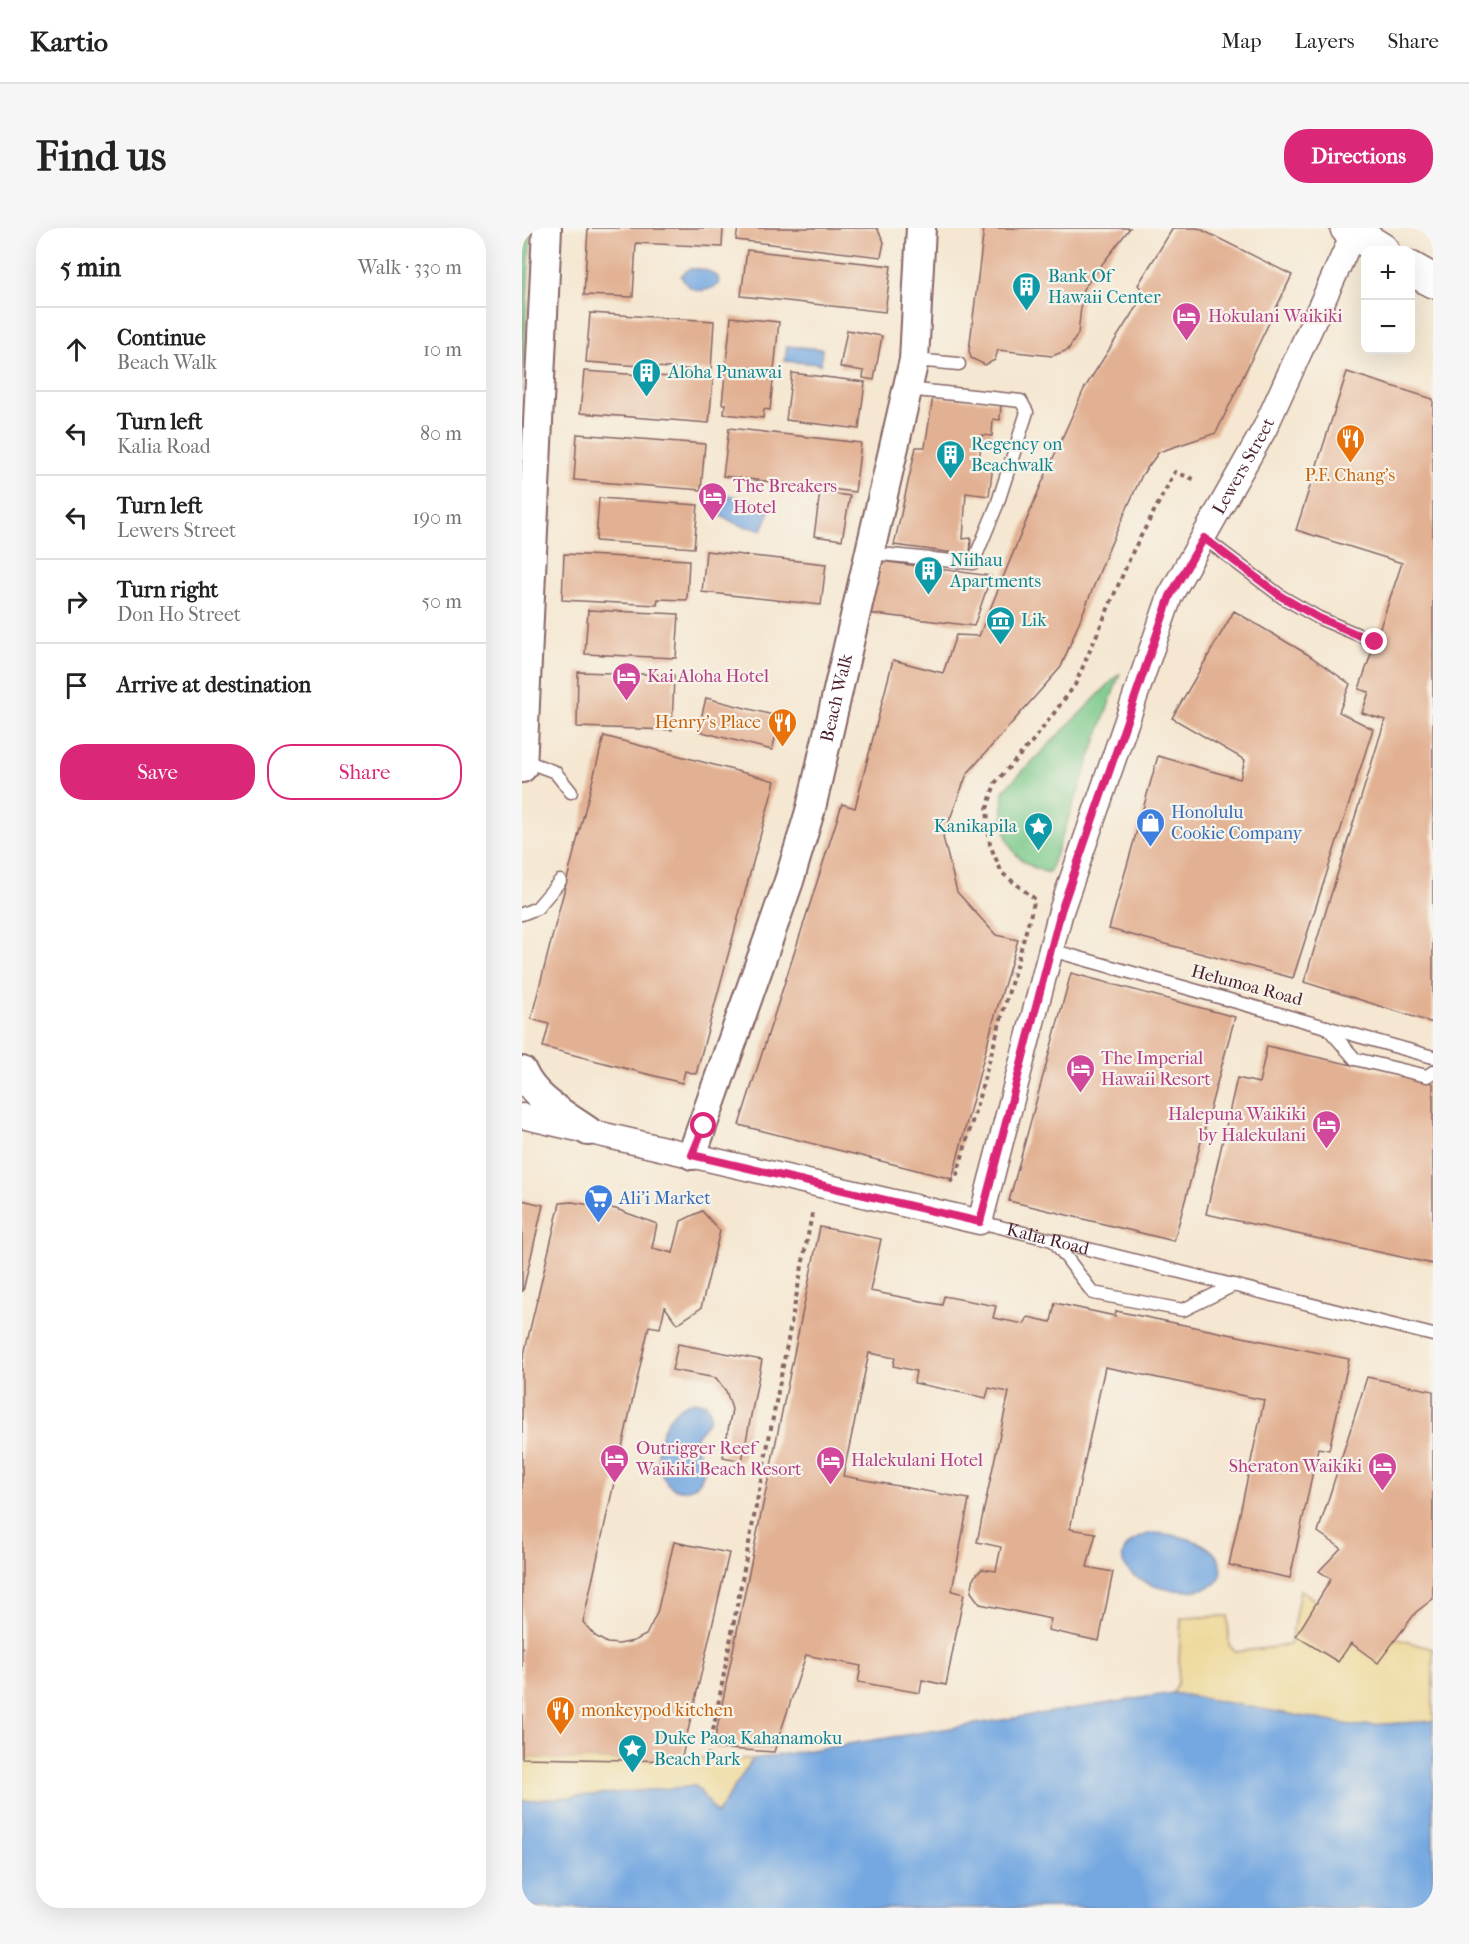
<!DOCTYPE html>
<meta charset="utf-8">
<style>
:root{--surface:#fff;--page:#f6f6f6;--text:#222;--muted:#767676;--line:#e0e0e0;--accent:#db2777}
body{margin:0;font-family:"IM FELL French Canon",serif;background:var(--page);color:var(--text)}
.controls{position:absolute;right:18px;top:18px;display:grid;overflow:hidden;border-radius:12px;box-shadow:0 6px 24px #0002}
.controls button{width:54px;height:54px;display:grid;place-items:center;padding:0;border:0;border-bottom:2px solid var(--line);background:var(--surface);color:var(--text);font:30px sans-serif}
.stop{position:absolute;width:18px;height:18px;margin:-14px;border:4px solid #db2777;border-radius:50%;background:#fff}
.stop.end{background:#db2777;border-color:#fff;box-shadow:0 2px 6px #0008}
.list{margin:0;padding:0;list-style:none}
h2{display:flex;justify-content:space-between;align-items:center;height:78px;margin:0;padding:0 24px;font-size:26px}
h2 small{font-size:20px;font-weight:400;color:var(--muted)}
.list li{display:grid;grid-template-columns:39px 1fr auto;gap:18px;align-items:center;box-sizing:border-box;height:84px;padding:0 24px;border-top:2px solid var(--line)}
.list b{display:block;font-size:22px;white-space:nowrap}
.list p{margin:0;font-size:20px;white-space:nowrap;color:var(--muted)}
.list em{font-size:20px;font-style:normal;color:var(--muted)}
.actions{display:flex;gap:12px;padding:18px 24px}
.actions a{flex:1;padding:14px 0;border:2px solid var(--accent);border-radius:24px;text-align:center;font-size:21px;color:var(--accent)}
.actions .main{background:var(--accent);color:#fff}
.icon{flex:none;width:33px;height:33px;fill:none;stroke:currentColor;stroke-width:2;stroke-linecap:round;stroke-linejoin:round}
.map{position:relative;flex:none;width:911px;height:1680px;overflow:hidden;border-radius:24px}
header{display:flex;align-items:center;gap:36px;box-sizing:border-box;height:84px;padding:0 30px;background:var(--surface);border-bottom:2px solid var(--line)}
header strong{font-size:28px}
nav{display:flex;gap:33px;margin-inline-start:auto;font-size:21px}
.intro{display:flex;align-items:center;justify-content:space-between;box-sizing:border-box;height:144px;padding:0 36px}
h1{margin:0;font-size:42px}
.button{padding:15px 27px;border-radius:24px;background:var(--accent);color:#fff;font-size:21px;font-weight:700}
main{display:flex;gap:36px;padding:0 36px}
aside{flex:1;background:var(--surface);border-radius:24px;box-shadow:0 6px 24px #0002}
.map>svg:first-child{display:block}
.green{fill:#77c889;stroke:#60745a;stroke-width:1.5}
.sand{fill:#eeda9e;stroke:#9c7c64;stroke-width:1.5}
.water{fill:#74a8e1;stroke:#5f6486;stroke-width:1.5}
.building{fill:#e2b092}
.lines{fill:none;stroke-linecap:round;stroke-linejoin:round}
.service-casing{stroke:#866565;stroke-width:15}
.minor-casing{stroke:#866565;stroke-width:27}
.tertiary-casing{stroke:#866565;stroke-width:32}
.secondary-casing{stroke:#866565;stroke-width:36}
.path{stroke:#866565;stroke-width:4;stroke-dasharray:4.5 4.5;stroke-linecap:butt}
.service{stroke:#fff;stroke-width:12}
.minor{stroke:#fff;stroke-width:24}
.tertiary{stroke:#fff;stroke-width:28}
.secondary{stroke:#fff;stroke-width:33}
.route{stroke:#db2777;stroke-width:8}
.labels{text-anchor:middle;stroke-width:4.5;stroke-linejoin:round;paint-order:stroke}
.culture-label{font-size:18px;fill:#0d838f;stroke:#f7f3e8;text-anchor:start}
.hotel-label{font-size:18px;fill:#b23c85;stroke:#f7f3e8;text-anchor:start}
.street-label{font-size:18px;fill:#4a1f2b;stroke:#f7f3e8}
.food-label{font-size:18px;fill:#c56008;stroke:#f7f3e8}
.shop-label{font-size:18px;fill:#366cbe;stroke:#f7f3e8;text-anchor:start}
</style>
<header>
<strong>Kartio</strong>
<nav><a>Map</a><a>Layers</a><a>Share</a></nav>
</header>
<div class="intro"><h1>Find us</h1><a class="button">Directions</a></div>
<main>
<aside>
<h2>5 min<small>Walk · 330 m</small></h2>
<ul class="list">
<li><svg class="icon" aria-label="ahead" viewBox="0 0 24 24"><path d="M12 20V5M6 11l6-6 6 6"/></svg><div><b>Continue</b><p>Beach Walk</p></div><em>10 m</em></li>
<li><svg class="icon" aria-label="left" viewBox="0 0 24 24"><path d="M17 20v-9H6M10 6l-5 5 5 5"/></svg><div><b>Turn left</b><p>Kalia Road</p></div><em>80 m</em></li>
<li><svg class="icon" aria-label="left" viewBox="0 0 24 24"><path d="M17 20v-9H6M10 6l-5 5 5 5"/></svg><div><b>Turn left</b><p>Lewers Street</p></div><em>190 m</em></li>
<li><svg class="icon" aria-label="right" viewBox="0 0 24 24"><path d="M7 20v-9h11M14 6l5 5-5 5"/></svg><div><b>Turn right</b><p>Don Ho Street</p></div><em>50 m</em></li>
<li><svg class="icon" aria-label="arrive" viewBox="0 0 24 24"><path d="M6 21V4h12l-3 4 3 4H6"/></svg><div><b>Arrive at destination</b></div></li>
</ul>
<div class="actions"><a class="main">Save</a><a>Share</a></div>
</aside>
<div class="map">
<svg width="911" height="1680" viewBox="0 0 911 1680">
<rect width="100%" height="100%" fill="#f7f3e8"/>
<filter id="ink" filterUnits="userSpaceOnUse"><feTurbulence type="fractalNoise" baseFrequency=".0167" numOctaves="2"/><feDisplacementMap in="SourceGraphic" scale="12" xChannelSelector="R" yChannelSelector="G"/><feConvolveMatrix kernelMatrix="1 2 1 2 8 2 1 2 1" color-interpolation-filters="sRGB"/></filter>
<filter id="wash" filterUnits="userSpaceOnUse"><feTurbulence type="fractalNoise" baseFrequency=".008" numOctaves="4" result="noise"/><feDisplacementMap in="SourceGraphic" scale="24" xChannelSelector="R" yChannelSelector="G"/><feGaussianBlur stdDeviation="1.35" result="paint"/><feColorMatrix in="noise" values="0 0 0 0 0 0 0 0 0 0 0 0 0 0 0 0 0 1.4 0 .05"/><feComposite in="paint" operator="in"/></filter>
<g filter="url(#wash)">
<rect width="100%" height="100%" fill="#f5e7d1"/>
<path class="green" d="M0 0H9L0 164Z
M598 445 527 645C483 633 479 604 481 563Z"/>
<path class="sand" d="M778 1362 836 1400 911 1421V1493L834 1498 651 1465 656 1454 659 1390 706 1388 707 1417 714 1424 768 1417Z
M0 1530 159 1533V1530L231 1531 195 1586 174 1558 0 1573Z"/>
<path class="water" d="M167 41C179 40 187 42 196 49L197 56C183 66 167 65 159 48Z
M265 118 300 121 299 136 263 133Z
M202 266 227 272 248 283 240 302 217 297 195 286Z
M173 1173 184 1176 188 1183C190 1199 173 1201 173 1214 174 1224 182 1231 182 1241 181 1262 155 1270 143 1252 126 1226 142 1178 173 1173Z
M630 1305C648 1306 664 1308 680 1316 706 1330 708 1358 675 1362 658 1364 636 1361 621 1353 587 1336 599 1313 630 1305Z
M651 1465 834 1498 911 1493V1680H0V1573L174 1558 195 1586 231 1531Z"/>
<g id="blocks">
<path class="building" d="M66 0H201L200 19 114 15 111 69 62 67Z
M216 0H355L362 14 359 29 214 12Z
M462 0H608L561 61 556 106 546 122 530 128 476 122 473 132 463 137 449 130 447 123Z
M651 0H676L770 47 694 205 637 224 620 247 588 318 539 439 445 546 421 609 435 664 474 707 496 712 471 794 430 951 217 897 320 576 333 580 371 432 421 445 434 407 457 408 519 257 562 161 623 65 616 57Z
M225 22 369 38 363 84 219 68Z
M68 85 192 93 189 143 64 134Z
M209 89 257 94 248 182 242 181 241 190 202 186 203 176H200Z
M325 102 360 108 352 152 341 150 342 143 318 139Z
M62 143 191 152 187 195 58 185Z
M825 144 911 171V795L782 754 863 492 840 485 847 464 837 461 880 335 774 302Z
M270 145 343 154 337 201 264 192Z
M411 169 479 174 478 192 471 191 470 208 460 207 457 235 471 237 467 268 444 265 441 311 449 310 448 327 372 317 394 219H403Z
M207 200 339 215 333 264 201 248Z
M55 206 183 216 179 262 52 252Z
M298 264 328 268 320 312 292 308Z
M77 270 176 277 172 320 74 313Z
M184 323 304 336 299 377 180 364Z
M42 326 167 332 165 372 136 371 135 377 40 372Z
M359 333 469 348 452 398 345 385Z
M66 382 157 386 154 430 63 426Z
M712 383 785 426 828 456 817 484 851 501 771 750 587 701 636 528 718 551 723 532 650 490Z
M56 444 152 447 150 502 55 499Z
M184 470 259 489 250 522 176 503Z
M82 508 253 553 174 846 163 843 160 855 21 819 27 796 9 791Z
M549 745 713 789 652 1013 487 973Z
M745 818 911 855V1036L684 986 715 850 737 855Z
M0 972 21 977 1 1063H0Z
M50 974 94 981 135 996 130 1020 151 1025 159 993 180 983 198 1003 179 1080 155 1096 143 1079 138 1100 127 1098 61 1394 73 1408 85 1415 97 1416 112 1413 124 1407 135 1385 152 1314 207 1325 159 1533 0 1530V1135L38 975Z
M298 999 359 1011 348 1063 420 1077 422 1068 474 1078 471 1090 502 1096 506 1089 529 1094 533 1075 593 1088 594 1083 827 1131 807 1222 796 1220 768 1350 707 1337 742 1172 583 1139 548 1301 574 1305 565 1339 591 1344 577 1413 526 1402 529 1391 458 1376 449 1364 452 1349 460 1341 474 1343 479 1319 455 1314 487 1164 467 1160 464 1170 392 1155 394 1143 371 1138 373 1130 347 1125 321 1248 447 1271 430 1363 442 1366 424 1457 400 1452 398 1465 336 1454 339 1438 284 1427 252 1524 191 1520Z
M156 1116 240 1132 220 1233 201 1229 210 1181 204 1163 194 1150 150 1142Z
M845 1149 911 1163V1371L894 1384 856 1435 829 1415 816 1434 774 1408 809 1351 797 1343 819 1320 796 1304Z"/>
</g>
</g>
<g filter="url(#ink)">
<use href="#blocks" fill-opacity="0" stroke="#866565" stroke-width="1.5"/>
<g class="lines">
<defs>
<g id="service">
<path d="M392 132 437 136"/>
<path d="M682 310 760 369 797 390 853 414"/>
<path d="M348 325 451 335 475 277 505 184 499 173 385 161"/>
<path d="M1 532 33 544 49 564"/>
<path d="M0 686 15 680 38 653"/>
<path d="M529 722 911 829"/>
<path d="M805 799 833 831 905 848 911 844"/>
<path id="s1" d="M458 994 911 1107"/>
<path d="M532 1013 571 1065 661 1082 712 1057"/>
</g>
<g id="minor">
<path id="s2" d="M0 888 458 994 539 683 648 368 743 200 834 0"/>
</g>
<g id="tertiary">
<path d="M0 540 25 0"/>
<path d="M0 843C12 871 43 887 66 903"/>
<path id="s3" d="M170 927 267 653 289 580 392 132 399 0"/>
</g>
<path id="secondary" d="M825 0 860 22
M888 40 911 53"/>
</defs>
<use href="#service" class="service-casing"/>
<use href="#minor" class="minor-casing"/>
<use href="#tertiary" class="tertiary-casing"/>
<use href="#secondary" class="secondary-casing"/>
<path class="path" d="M428 954 435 947 513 671 480 645 468 617 465 581 473 555 514 509 553 457 611 323 653 244 674 252
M186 1529 291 981"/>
<use href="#service" class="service"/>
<use href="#minor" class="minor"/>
<use href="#tertiary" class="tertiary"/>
<use href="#secondary" class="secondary"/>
</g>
</g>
<g class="lines" filter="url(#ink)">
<path class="route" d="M182 898 170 927 458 994 539 683 648 368 682 310 760 369 797 390 853 414"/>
</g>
<defs>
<symbol id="building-pin" viewBox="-11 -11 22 30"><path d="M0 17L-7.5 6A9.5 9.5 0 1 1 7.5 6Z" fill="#0f9aa8" stroke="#f7f3e8"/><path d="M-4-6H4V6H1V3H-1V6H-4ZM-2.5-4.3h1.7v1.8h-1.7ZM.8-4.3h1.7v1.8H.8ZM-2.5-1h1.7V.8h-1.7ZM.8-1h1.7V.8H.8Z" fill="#fff"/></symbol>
<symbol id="hotel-pin" viewBox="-11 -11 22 30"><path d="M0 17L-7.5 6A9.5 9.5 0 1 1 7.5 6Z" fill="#d1479c" stroke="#f7f3e8"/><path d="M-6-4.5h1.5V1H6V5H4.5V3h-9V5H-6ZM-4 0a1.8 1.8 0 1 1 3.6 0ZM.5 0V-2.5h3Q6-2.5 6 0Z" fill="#fff"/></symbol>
<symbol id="restaurant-pin" viewBox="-11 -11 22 30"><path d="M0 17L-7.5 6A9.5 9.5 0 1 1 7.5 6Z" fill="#e8710a" stroke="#f7f3e8"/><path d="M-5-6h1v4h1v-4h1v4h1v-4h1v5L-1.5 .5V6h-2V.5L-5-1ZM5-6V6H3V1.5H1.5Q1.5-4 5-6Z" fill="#fff"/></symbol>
<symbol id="museum-pin" viewBox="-11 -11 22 30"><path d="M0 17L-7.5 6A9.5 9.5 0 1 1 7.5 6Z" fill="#0f9aa8" stroke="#f7f3e8"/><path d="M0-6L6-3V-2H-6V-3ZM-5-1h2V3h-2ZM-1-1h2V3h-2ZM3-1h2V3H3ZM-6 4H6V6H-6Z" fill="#fff"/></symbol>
<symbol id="shop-pin" viewBox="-11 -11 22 30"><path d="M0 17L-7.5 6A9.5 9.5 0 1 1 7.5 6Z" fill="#3f7fe0" stroke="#f7f3e8"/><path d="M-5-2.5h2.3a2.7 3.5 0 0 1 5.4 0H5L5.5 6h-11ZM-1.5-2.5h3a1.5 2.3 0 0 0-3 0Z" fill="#fff"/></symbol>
<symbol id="sight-pin" viewBox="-11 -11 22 30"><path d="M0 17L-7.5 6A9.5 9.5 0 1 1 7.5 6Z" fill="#0f9aa8" stroke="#f7f3e8"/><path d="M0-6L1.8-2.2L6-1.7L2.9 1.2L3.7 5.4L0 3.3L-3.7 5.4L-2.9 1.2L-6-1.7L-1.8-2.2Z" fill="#fff"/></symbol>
<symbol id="supermarket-pin" viewBox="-11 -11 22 30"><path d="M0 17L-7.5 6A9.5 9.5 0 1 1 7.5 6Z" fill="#3f7fe0" stroke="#f7f3e8"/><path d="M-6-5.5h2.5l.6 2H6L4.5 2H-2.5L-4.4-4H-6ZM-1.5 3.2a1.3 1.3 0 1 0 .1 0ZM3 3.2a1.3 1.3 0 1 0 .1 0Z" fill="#fff"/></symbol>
</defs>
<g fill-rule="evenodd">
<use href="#building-pin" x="488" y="42" width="33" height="45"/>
<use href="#hotel-pin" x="648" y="72" width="33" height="45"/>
<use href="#building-pin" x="108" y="128" width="33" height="45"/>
<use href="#restaurant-pin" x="812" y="194" width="33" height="45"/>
<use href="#building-pin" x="412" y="210" width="33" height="45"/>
<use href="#hotel-pin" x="174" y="252" width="33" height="45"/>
<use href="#building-pin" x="390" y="326" width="33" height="45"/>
<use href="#museum-pin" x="462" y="376" width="33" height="45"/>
<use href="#hotel-pin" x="88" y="432" width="33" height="45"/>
<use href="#restaurant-pin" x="244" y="478" width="33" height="45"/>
<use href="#shop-pin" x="612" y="578" width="33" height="45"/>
<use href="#sight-pin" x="500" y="582" width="33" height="45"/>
<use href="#hotel-pin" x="542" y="824" width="33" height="45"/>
<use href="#hotel-pin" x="788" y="880" width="33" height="45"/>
<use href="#supermarket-pin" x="60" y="954" width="33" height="45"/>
<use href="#hotel-pin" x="76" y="1214" width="33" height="45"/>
<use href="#hotel-pin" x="292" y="1216" width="33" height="45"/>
<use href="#hotel-pin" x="844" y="1222" width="33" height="45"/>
<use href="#restaurant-pin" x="22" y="1466" width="33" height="45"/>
<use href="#sight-pin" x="94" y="1504" width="33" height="45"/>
</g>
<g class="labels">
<g class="culture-label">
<text x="526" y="54">Bank Of<tspan x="526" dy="21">Hawaii Center</tspan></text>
<text x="146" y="150">Aloha Punawai</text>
<text x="449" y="222">Regency on<tspan x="449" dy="21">Beachwalk</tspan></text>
<text x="428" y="338">Niihau<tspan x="428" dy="21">Apartments</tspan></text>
<text x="499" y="398">Lik</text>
<text x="495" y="604" text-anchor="end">Kanikapila</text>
<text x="132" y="1516">Duke Paoa Kahanamoku<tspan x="132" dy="21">Beach Park</tspan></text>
</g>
<g class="hotel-label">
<text x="686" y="94">Hokulani Waikiki</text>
<text x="211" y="264">The Breakers<tspan x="211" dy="21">Hotel</tspan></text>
<text x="125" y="454">Kai Aloha Hotel</text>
<text x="579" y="836">The Imperial<tspan x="579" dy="21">Hawaii Resort</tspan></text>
<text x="784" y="892" text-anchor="end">Halepuna Waikiki<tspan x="784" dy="21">by Halekulani</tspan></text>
<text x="114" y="1226">Outrigger Reef<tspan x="114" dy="21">Waikiki Beach Resort</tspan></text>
<text x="329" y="1238">Halekulani Hotel</text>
<text x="840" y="1244" text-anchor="end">Sheraton Waikiki</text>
</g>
<g class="street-label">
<text dy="6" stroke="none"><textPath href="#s2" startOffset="1274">Lewers Street</textPath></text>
<text dy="6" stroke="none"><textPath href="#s3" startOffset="480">Beach Walk</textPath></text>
<text transform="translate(725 757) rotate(15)" y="6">Helumoa Road</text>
<text dy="6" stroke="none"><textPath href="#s1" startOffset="70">Kalia Road</textPath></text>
</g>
<g class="food-label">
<text x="828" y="253">P.F. Chang's</text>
<text x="239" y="500" text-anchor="end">Henry's Place</text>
<text x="59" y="1488" text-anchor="start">monkeypod kitchen</text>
</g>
<g class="shop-label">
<text x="649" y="590">Honolulu<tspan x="649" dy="21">Cookie Company</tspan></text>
<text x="97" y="976">Ali'i Market</text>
</g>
</g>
</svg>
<div class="controls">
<button>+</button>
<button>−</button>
</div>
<div class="stop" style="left:182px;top:898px"></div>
<div class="stop end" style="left:853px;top:414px"></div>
</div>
</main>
